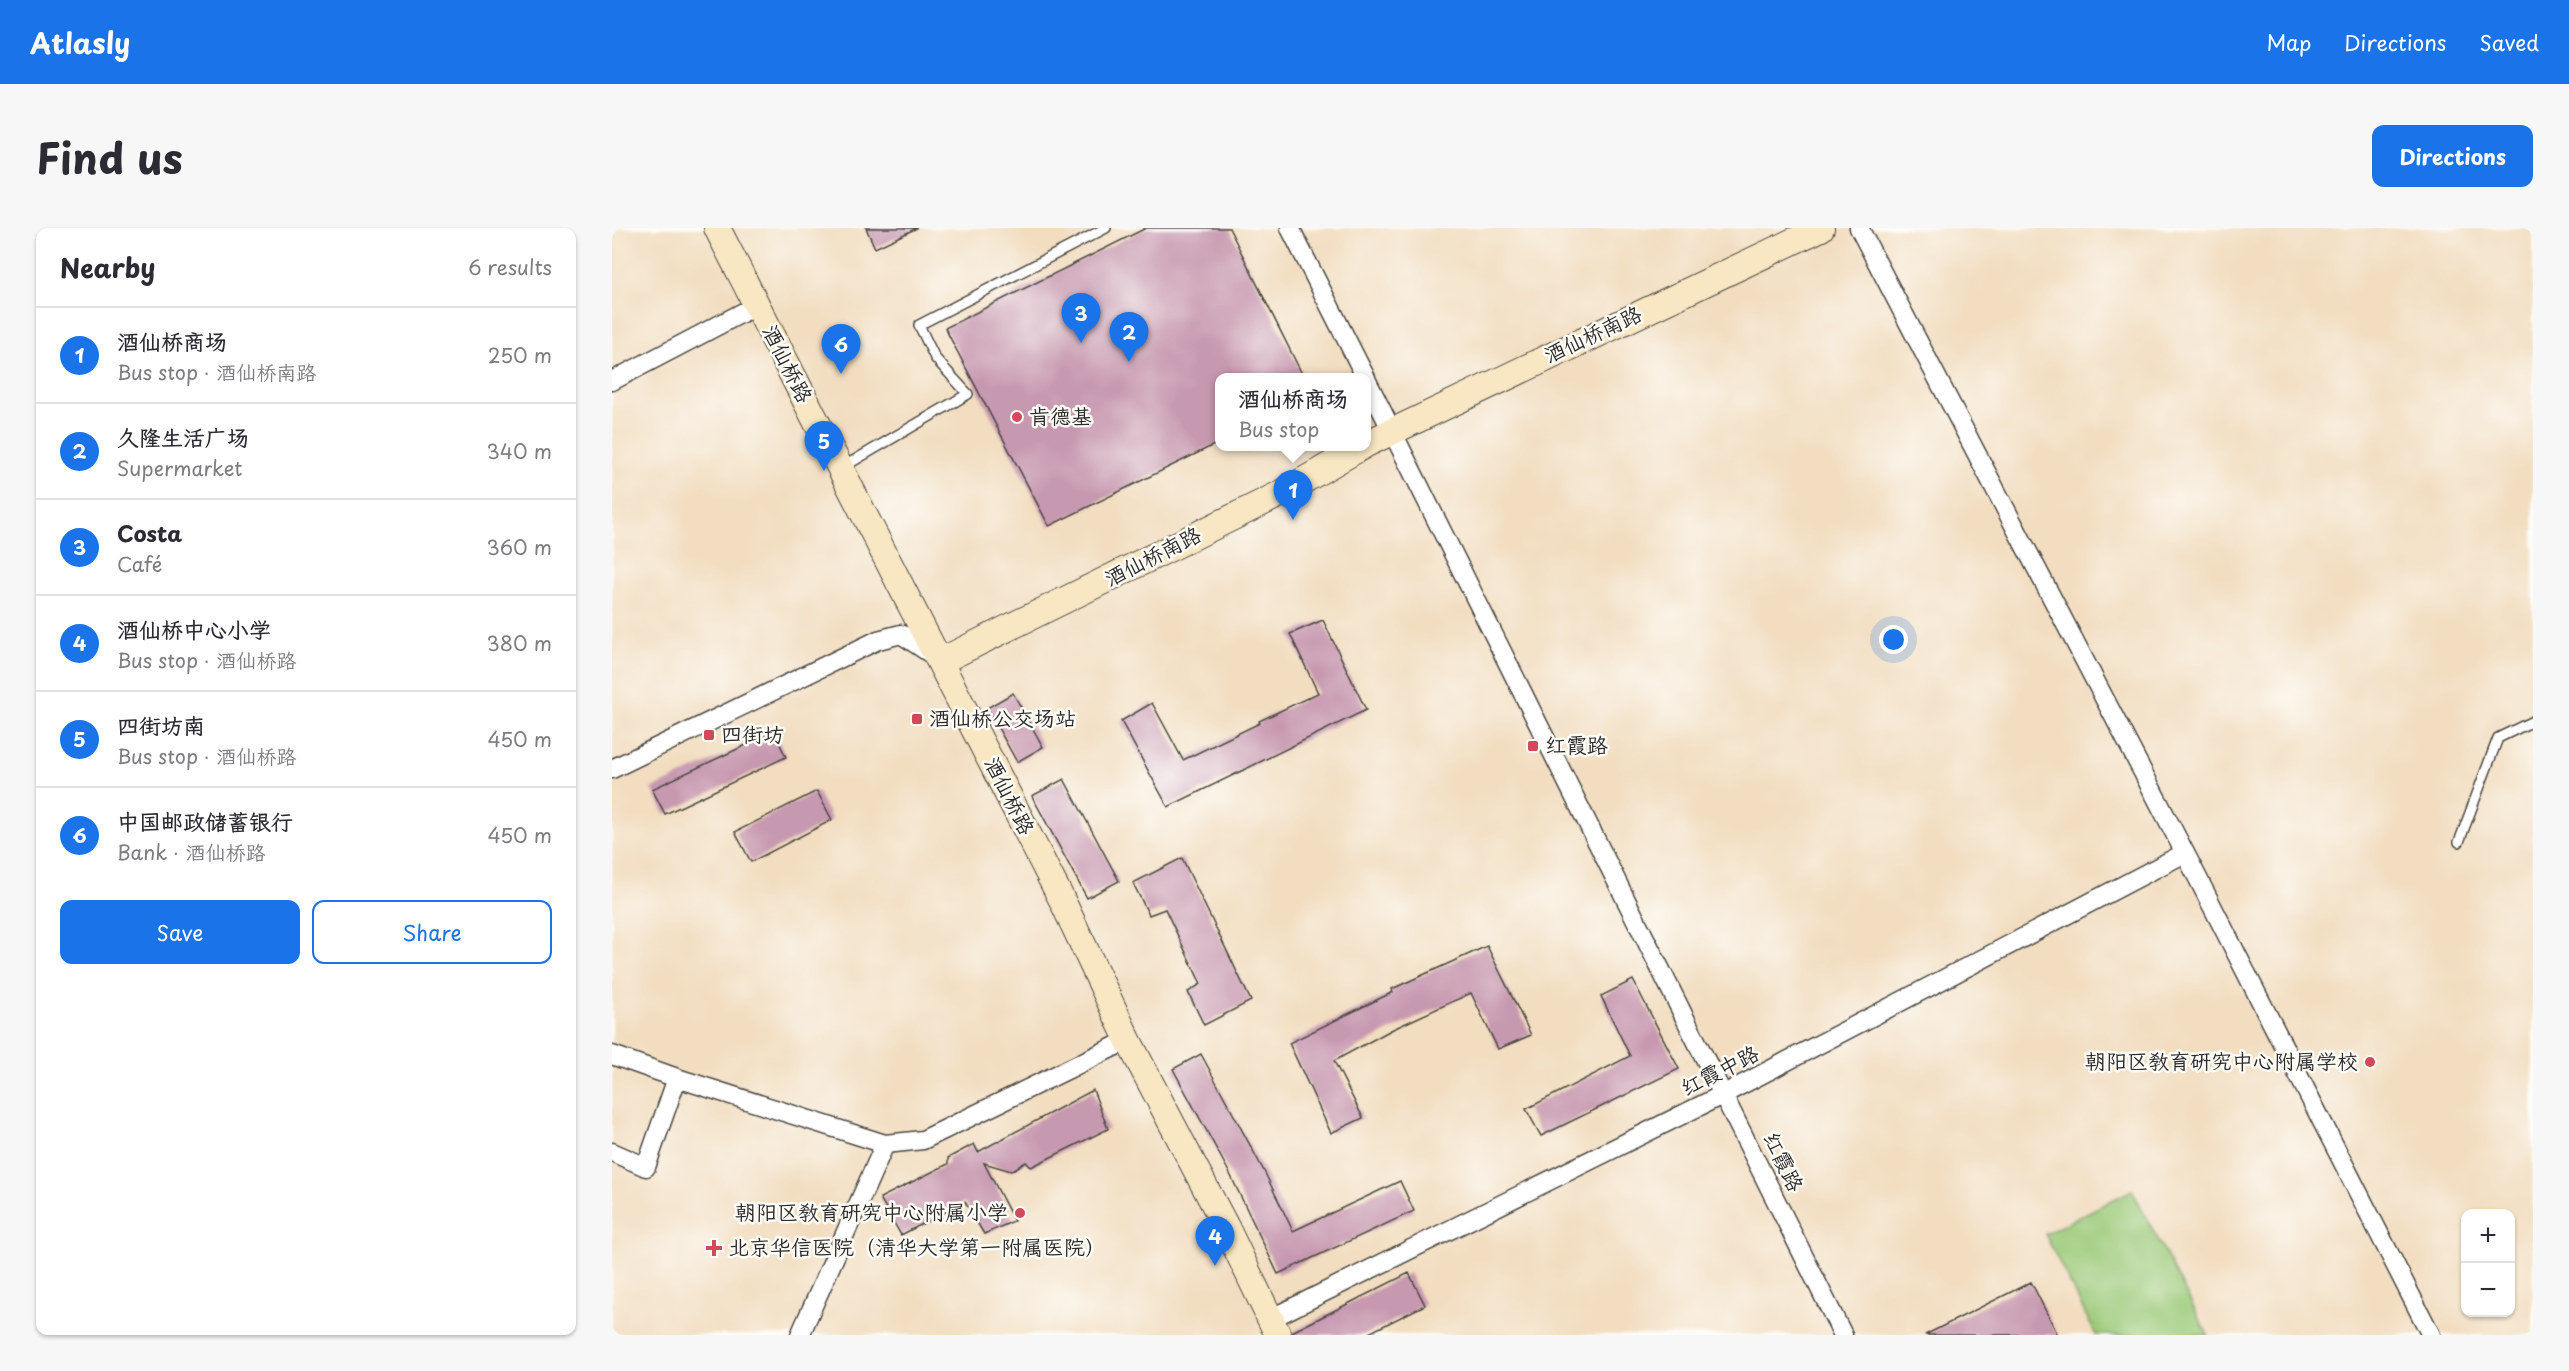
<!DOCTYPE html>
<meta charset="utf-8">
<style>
:root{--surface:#fff;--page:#f7f7f7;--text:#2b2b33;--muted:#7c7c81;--line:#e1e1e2;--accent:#1a73e8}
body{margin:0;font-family:"Playpen Sans","LXGW WenKai TC",sans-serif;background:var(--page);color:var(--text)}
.controls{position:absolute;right:18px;bottom:18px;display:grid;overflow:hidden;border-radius:12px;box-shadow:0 2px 4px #0004}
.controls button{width:54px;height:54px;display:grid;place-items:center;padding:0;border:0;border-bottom:2px solid var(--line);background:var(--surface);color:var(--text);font:30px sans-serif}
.you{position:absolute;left:1282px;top:412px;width:21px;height:21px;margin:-15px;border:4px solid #fff;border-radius:50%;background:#1a73e8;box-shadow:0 0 0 9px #1a73e833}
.badge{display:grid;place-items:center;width:39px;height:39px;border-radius:50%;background:var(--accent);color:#fff;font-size:20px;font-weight:700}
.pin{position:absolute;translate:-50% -50px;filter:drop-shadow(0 2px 3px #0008)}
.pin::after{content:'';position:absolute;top:32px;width:21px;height:18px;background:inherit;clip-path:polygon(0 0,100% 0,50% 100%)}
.popup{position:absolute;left:603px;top:145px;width:156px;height:78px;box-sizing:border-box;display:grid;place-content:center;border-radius:12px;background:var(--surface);filter:drop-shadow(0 2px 4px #0005);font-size:20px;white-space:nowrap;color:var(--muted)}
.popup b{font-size:22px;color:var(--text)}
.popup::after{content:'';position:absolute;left:50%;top:100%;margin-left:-12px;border:12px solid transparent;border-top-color:var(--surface)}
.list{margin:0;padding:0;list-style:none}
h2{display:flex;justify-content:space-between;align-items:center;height:78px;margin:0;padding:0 24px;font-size:26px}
h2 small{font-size:20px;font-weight:400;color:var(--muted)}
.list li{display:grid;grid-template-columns:39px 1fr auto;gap:18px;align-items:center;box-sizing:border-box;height:96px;padding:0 24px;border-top:2px solid var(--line)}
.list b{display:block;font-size:22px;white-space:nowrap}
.list p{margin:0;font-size:20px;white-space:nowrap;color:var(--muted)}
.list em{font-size:20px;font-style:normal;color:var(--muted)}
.actions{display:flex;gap:12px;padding:18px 24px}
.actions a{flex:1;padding:14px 0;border:2px solid var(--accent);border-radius:12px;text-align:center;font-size:21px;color:var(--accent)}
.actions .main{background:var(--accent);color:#fff}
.map{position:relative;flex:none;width:1921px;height:1107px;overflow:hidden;border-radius:12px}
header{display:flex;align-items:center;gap:36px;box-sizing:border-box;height:84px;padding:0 30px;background:var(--accent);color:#fff}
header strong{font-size:28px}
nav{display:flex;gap:33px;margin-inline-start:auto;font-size:21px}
.intro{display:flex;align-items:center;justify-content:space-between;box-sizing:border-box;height:144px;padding:0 36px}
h1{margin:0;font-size:42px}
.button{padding:15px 27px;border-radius:12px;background:var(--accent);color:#fff;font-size:21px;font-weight:700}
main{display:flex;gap:36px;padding:0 36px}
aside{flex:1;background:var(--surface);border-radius:12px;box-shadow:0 2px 4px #0004}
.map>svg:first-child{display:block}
.green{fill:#9ac977;stroke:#627a51;stroke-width:1.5}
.building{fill:#c799b0}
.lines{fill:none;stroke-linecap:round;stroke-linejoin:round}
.lane-casing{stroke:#494641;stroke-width:12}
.street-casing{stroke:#494641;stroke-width:21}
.secondary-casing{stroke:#494641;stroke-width:28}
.lane{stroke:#fff;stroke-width:9}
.street{stroke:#fff;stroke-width:18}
.secondary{stroke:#f9e7c3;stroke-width:26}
.poi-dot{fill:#d1495b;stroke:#fdfcf7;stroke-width:2}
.labels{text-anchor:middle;stroke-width:5;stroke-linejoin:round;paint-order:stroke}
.street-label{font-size:21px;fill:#2b2b2b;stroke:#fdfcf7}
.poi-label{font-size:21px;fill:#2b2b2b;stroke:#fdfcf7;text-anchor:start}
</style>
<header>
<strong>Atlasly</strong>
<nav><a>Map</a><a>Directions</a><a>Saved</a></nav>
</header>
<div class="intro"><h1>Find us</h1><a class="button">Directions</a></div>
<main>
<aside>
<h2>Nearby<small>6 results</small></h2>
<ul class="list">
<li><span class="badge">1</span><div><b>酒仙桥商场</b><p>Bus stop · 酒仙桥南路</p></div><em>250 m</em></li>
<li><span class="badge">2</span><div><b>久隆生活广场</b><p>Supermarket</p></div><em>340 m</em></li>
<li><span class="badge">3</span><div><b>Costa</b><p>Café</p></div><em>360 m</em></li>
<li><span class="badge">4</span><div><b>酒仙桥中心小学</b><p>Bus stop · 酒仙桥路</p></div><em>380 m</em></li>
<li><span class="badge">5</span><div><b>四街坊南</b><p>Bus stop · 酒仙桥路</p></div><em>450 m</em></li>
<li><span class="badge">6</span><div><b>中国邮政储蓄银行</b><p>Bank · 酒仙桥路</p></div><em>450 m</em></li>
</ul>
<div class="actions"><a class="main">Save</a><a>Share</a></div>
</aside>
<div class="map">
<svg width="1921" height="1107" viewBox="0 0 1921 1107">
<rect width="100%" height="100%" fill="#fdfcf7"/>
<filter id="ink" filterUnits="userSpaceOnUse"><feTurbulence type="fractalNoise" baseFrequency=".0167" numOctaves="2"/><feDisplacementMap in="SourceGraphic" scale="12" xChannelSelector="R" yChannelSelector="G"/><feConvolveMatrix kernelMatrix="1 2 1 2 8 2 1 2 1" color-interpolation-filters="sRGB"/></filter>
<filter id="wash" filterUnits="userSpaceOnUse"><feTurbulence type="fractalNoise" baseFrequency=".008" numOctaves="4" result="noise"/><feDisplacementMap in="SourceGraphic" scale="24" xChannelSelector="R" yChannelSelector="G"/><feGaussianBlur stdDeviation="1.35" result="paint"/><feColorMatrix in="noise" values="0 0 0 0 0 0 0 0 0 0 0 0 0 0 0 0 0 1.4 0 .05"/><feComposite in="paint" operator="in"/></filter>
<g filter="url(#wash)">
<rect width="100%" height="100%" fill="#f2ddc0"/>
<path class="green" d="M1520 962 1596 1107H1484L1433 1006Z"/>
<g id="blocks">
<path class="building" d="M254 0H305L263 20Z
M534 0H617L692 150H608V214L437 298 333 100Z
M711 392 754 482 556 579 509 493 540 475 571 532 648 495 647 493 706 465 678 406Z
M401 465 431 519 405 534 375 480Z
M162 504 174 529 53 586 40 561Z
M452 551 507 653 475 670 420 568Z
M205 563 220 592 139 634 123 604Z
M570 630 639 773 592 797 576 764 589 756 553 681 537 687 521 655Z
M875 718 919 807 886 821 859 765 779 802 722 833 751 890 719 905 677 815 781 764 780 761Z
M1021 752 1067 841 929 908 914 881 1018 828 989 768Z
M589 826 653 945 681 1003 788 953 802 983 666 1046 617 944 561 841Z
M481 862 496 901 419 939 414 934 399 943 372 935 402 993 372 1006 353 974 289 1007 268 970 336 936V930L362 916 366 924Z
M797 1045 813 1077 753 1107H681L680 1104Z
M1419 1054 1446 1107H1313Z"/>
</g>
</g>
<g filter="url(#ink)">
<use href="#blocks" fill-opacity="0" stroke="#494641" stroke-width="1.5"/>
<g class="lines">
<defs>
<path id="lane" d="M231 239 356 166 323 130 307 97 494 0
M1847 614 1886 510 1921 493"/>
<path id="street" d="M678 0 754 150
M1247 0 1573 625 1819 1107
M754 151 1231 1107
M0 153 145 77
M0 541 266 412 289 406 325 430
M0 827 65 850 273 916 311 912 516 812
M0 924 34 939 65 850
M658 1091 1112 866 1573 625
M188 1107 273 916"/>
<path id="secondary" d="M105 0 449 670 516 812 614 999 666 1107
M754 216 1209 0
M329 433 670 265 751 218"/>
</defs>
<use href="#lane" class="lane-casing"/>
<use href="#street" class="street-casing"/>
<use href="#secondary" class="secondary-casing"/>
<use href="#lane" class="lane"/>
<use href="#street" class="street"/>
<use href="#secondary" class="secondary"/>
</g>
</g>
<g class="poi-dot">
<circle cx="405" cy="189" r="6"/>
<rect x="299" y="485" width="12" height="12" rx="3"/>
<rect x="91" y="501" width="12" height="12" rx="3"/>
<rect x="915" y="512" width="12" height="12" rx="3"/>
<circle cx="1758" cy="834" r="6"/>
<circle cx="408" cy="985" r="6"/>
<path d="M99 1011h6v6h6v6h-6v6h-6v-6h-6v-6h6z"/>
</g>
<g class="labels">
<g class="street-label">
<text transform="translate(981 107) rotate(-25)" y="7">酒仙桥南路</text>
<text transform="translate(175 136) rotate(63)" y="7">酒仙桥路</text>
<text transform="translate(541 329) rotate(-27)" y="7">酒仙桥南路</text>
<text transform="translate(397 568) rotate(63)" y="7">酒仙桥路</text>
<text transform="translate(1108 843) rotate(-27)" y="7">红霞中路</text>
<text transform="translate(1171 934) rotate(64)" y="7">红霞路</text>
</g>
<g class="poi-label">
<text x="417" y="196">肯德基</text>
<text x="317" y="498">酒仙桥公交场站</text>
<text x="109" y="514">四街坊</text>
<text x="933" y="525">红霞路</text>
<text x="1746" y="841" text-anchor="end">朝阳区教育研究中心附属学校</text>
<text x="396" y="992" text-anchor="end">朝阳区教育研究中心附属小学</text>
<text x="116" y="1027">北京华信医院（清华大学第一附属医院）</text>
</g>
</g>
</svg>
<div class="controls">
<button>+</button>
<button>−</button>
</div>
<div class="you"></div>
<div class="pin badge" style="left:681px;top:292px">1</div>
<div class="popup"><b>酒仙桥商场</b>Bus stop</div>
<div class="pin badge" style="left:517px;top:134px">2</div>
<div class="pin badge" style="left:469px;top:115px">3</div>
<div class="pin badge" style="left:603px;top:1038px">4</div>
<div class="pin badge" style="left:212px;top:243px">5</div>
<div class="pin badge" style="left:229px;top:146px">6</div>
</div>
</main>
